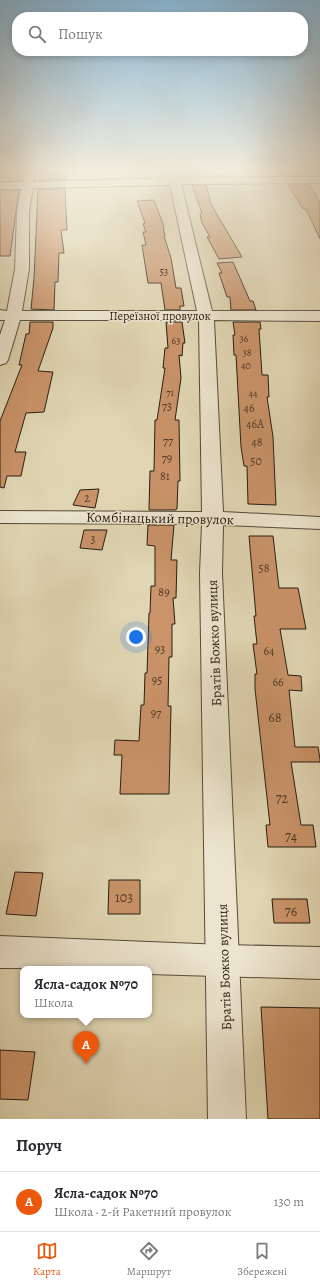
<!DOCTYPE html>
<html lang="uk">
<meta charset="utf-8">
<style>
:root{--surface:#fff;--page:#f2f2f3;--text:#2b2b33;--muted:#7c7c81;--line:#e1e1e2;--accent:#ea580c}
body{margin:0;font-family:Alegreya,serif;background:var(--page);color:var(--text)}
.you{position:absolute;left:136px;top:637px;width:14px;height:14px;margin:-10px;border:3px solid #fff;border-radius:50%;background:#1a73e8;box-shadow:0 0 0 6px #1a73e833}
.badge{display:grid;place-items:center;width:26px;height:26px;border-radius:50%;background:var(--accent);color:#fff;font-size:13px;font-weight:700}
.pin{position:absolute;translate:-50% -33px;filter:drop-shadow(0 1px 2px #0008)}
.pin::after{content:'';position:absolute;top:21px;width:14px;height:12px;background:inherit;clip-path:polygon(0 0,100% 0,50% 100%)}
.popup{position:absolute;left:20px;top:966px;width:132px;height:52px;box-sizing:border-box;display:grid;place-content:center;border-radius:8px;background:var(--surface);filter:drop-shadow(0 1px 3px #0005);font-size:13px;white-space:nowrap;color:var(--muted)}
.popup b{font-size:15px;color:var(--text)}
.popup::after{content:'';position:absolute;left:50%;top:100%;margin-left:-8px;border:8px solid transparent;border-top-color:var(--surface)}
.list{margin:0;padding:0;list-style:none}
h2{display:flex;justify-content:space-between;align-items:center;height:52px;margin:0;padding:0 16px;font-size:17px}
h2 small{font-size:13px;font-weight:400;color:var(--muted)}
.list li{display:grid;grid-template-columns:26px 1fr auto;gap:12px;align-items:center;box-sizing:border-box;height:60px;padding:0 16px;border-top:1px solid var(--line)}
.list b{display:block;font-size:15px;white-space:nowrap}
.list p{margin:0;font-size:13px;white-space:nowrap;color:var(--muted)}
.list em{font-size:13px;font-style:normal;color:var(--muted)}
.icon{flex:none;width:22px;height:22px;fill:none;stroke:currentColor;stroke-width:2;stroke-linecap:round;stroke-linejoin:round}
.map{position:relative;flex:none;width:320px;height:1119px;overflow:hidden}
.search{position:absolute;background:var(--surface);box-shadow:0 2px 6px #0003;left:12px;right:12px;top:12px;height:44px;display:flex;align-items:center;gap:10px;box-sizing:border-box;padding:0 14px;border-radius:16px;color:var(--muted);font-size:15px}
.sheet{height:112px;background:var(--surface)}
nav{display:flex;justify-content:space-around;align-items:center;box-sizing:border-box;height:56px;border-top:1px solid var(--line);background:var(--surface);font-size:11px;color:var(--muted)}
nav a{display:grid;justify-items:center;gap:2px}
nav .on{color:var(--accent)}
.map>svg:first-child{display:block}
.building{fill:#ca9369;stroke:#281d13}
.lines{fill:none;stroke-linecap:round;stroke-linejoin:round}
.minor-casing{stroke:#564b3b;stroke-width:2}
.tertiary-casing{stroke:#564b3b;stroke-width:2}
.minor{fill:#ece4ce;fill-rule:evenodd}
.tertiary{fill:#ece4ce;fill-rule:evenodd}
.labels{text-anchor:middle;stroke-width:3;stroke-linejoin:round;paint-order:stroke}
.far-number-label{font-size:10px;fill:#503a28}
.far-street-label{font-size:12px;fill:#281d13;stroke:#ece4ce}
.number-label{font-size:12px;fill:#503a28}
.street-label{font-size:14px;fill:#281d13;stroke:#ece4ce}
.near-number-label{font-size:14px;fill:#503a28}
</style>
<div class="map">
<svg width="320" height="1119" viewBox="0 0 320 1119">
<rect width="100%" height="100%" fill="#e1d6b3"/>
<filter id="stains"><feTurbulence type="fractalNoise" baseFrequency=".005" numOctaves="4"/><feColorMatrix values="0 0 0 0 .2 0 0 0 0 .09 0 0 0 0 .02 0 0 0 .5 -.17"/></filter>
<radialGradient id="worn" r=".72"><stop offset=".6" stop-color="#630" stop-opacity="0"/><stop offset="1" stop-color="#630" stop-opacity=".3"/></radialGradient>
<path class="building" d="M4 171H23L22 181 0 182V177H3Z
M40 171H59V175H65V180H39Z
M279 171H303L305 176H282Z
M192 185H206L211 204 242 257 219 259 207 237H210L202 223 200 214 202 213Z
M288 185H310L320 202V239L306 209H303Z
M38 189H65L67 230H61L64 253H59L58 282H55L54 310 31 309 34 278Z
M0 190H19L10 256H0Z
M154 200 164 227H163L165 236H164L171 258 176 288H181L184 306H180V310H165L161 283H148L142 245H146L143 232H146L143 224 145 223 137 201Z
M233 262 250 301H253L256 310H231L230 297H227L219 273H222L217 263Z
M30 322H53V328L38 371 53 372 44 412 26 413 15 452H26L21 476H7L4 488 0 487V421L22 365H19L26 334H29Z
M166 322H182L185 343H183L182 356 179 355 181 378 175 420H179L180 481H178L177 509 175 510H149L150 471H154L155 420H157L165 368H163L165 348H168Z
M233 322H260L261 329H259L262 375H268L269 397H267L273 437 276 505 248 504 247 466H244L241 447 236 355H234L233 335H235Z
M99 489 95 508 73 505 80 490Z
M148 525H174L171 560H177L176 598H173L175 624H172V657H169L168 706H171L169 794H120L122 755H114L115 740 139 741 141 705H144L145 673H147L149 613H150L151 586H155V546L147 545Z
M84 530H107L102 550 80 548Z
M249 536H273L279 588H298L306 629H280L288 675 301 676 302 691 289 690 295 747H318L320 759V762H291L301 825H313L316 847H268L266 825H270L255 689V674H257L253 644H257L254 616H256Z
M15 872 43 873 36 916 6 914Z
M109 880H140V914H108Z
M272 899H307L310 923H274Z
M261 1007 320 1008V1119H268Z
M0 1050 35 1052 28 1100 0 1099Z"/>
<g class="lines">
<defs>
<path id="minor" d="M25 171H35L34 182 168 178 167 171H178L180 178 320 177V183L181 184 212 311H320V321L214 320 223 512 320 517V529L223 525 222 573 246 1119H208L200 573 202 524 0 523V511L202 512 199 320H20L8 360 6 363 0 365V335L5 320H0V310L7 311 15 269 17 211 21 189H0V183L23 182ZM170 185 197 311H22L29 269V211L33 188Z"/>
<path id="tertiary" d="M0 936 224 945 320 947V979L149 974V969L0 968Z"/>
</defs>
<use href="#minor" class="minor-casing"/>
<use href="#tertiary" class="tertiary-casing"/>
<use href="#minor" class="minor"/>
<use href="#tertiary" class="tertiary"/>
</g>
<linearGradient id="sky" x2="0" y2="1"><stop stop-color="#87b5d4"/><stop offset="0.52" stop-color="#f2eddd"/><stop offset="1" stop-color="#f2eddd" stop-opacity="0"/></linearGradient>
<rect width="320" height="328" fill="url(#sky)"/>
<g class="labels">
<g class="far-number-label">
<text x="164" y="275">53</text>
<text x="244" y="342">36</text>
<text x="176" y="344">63</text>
<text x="247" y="356">38</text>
<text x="246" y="369">40</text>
<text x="170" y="396">71</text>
<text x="253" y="397">44</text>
</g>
<g class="far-street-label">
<text x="160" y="320">Переїзної провулок</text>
</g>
<g class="number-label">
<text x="167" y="410">73</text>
<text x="249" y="412">46</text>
<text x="255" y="428">46А</text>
<text x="168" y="445">77</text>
<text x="257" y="446">48</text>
<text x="167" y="462">79</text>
<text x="256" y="465">50</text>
<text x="165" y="480">81</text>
<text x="87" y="502">2</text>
<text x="93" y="543">3</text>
<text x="264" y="572">58</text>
<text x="164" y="596">89</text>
<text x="160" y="653">93</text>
<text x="269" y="655">64</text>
<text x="157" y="684">95</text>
<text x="278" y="686">66</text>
<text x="156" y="717">97</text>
</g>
<g class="street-label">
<text transform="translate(160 518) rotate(1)" y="5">Комбінацький провулок</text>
<text transform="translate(214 643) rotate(-92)" y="5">Братів Божко вулиця</text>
<text transform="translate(224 967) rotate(-92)" y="5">Братів Божко вулиця</text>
</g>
<g class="near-number-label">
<text x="275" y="722">68</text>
<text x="282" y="803">72</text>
<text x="291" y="841">74</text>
<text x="124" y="902">103</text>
<text x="291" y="916">76</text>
</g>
</g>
<rect width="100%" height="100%" filter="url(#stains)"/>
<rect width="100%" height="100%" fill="url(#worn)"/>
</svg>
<div class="you"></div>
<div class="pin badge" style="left:86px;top:1064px">A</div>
<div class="popup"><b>Ясла-садок №70</b>Школа</div>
<div class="search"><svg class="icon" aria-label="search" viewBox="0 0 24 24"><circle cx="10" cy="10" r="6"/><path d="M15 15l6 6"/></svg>Пошук</div>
</div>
<section class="sheet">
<h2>Поруч<small></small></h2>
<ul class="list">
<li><span class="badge">A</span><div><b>Ясла-садок №70</b><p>Школа · 2-й Ракетний провулок</p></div><em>130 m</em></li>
</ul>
</section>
<nav>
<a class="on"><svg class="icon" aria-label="map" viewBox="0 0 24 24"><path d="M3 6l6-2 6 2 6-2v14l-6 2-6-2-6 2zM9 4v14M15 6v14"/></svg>Карта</a>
<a><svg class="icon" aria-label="directions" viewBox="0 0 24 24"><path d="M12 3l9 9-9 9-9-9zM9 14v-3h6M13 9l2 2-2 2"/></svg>Маршрут</a>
<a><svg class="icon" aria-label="saved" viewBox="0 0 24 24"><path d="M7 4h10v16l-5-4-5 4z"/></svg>Збережені</a>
</nav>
